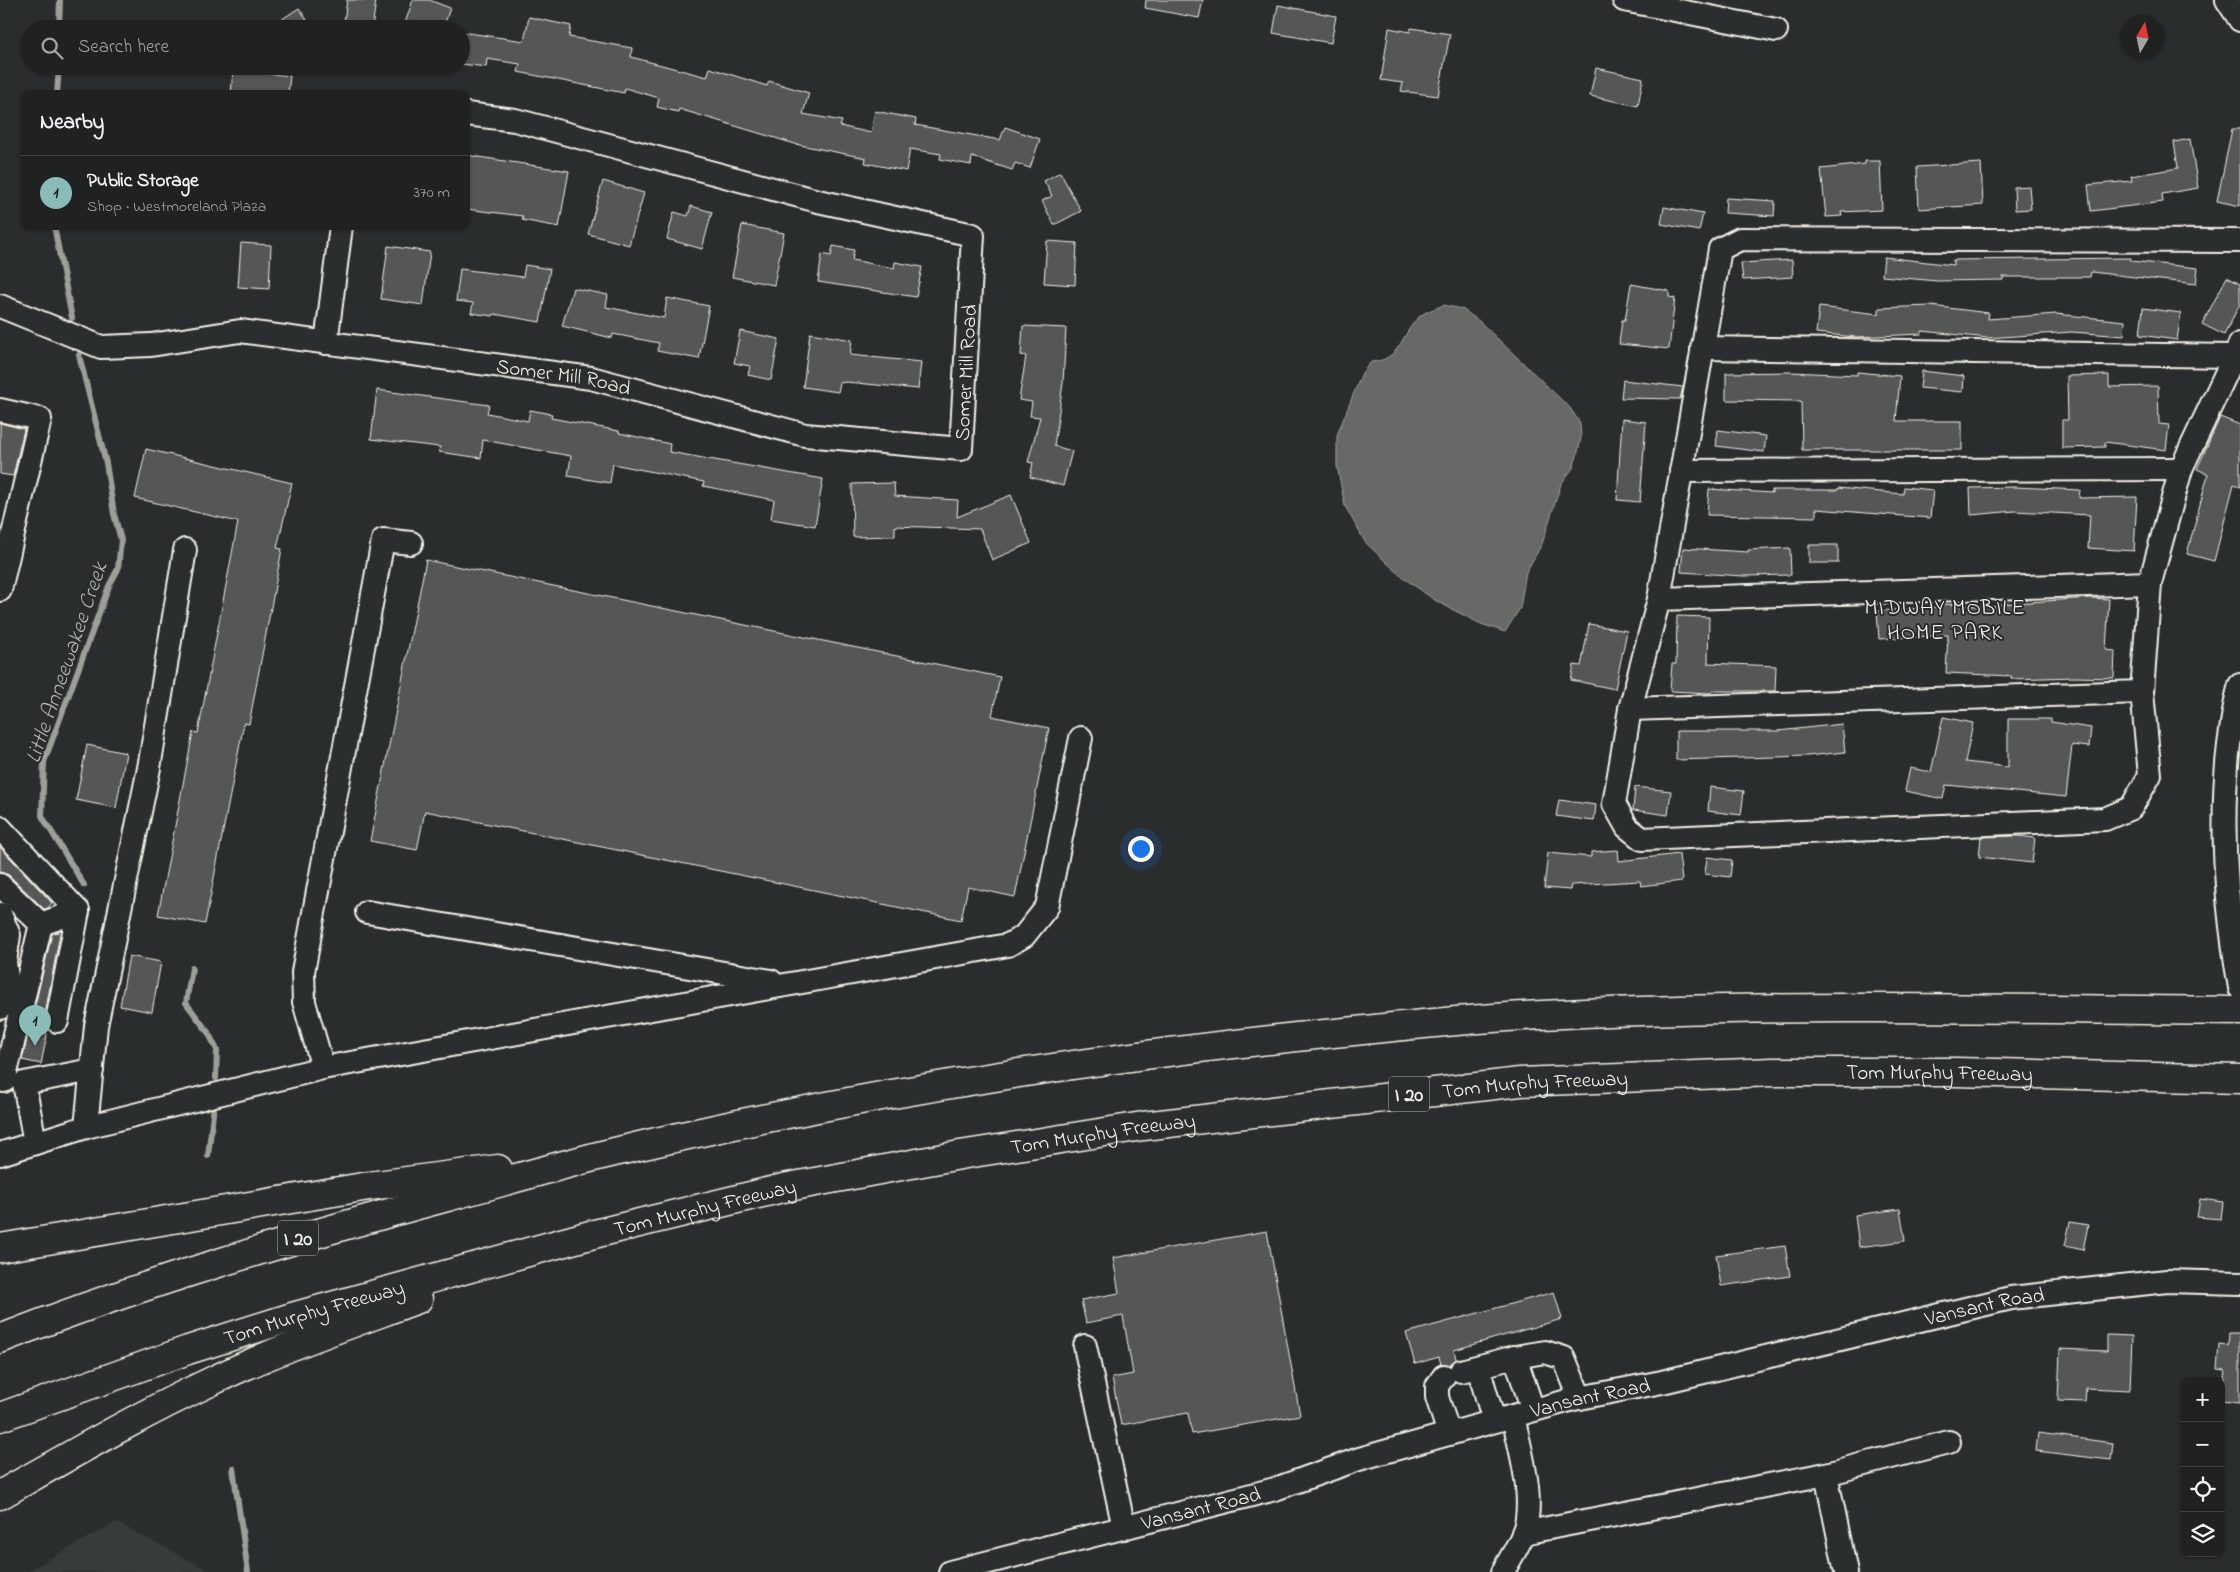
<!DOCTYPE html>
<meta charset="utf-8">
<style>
:root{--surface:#202222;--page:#2d2f2f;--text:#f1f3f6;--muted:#a2a4a5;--line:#3d3f40;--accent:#8bbbb9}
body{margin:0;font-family:"Indie Flower",sans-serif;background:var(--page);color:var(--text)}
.controls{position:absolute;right:15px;bottom:15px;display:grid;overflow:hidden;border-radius:10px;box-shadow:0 1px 4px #0004}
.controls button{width:45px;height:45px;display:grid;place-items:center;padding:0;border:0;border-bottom:1px solid var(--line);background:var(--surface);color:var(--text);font:25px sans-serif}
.compass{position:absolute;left:2120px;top:15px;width:45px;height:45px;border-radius:50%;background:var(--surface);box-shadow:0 1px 4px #0004;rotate:9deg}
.you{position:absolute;left:1140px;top:848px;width:18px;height:18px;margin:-12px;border:4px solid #fff;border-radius:50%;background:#1a73e8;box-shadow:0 0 0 8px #1a73e833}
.badge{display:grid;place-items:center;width:32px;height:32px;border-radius:50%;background:var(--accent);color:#111;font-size:16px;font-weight:700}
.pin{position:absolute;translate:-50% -41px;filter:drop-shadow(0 1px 2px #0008)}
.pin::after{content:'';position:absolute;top:26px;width:18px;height:15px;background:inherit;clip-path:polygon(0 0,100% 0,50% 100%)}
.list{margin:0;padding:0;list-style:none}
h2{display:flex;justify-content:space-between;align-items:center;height:65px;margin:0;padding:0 20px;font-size:21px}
h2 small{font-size:16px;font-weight:400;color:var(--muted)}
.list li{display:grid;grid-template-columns:32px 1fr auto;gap:15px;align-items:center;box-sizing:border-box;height:75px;padding:0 20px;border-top:1px solid var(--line)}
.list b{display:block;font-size:19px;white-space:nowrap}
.list p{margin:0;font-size:16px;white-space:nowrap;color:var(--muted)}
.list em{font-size:16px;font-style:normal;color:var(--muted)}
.icon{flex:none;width:28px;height:28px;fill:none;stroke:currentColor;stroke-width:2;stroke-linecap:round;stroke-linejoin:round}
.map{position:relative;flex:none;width:2240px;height:1572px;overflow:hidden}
.search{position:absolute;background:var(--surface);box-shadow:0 1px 4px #0004;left:20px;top:20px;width:450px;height:55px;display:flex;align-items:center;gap:12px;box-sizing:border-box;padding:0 18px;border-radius:28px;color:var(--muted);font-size:19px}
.panel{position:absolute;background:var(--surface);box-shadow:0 1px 4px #0004;left:20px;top:90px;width:450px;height:140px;border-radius:10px}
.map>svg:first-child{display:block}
.built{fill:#373a3a}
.water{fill:#676866;stroke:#9f9f9a}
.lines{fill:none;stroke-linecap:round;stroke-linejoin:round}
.stream{stroke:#9f9f9a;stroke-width:6}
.building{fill:#555756;stroke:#f4f1e8}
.minor-casing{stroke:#f4f1e8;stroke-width:26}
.highway-casing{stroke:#f4f1e8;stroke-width:31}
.minor{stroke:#2a2d2e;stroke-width:22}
.highway{stroke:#2a2d2e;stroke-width:28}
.labels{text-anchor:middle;stroke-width:4;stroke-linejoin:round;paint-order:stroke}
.shield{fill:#2a2d2e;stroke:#b7b6b0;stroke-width:1}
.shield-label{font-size:20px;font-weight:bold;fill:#f4f1e8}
.street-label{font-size:21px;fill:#f4f1e8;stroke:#2a2d2e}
.neighbourhood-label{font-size:22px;letter-spacing:1px;fill:#f4f1e8;stroke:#2a2d2e}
.water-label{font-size:22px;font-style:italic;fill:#b5b3ae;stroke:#2a2d2e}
</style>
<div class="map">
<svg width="2240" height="1572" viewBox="0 0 2240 1572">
<rect width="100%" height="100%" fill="#2a2d2e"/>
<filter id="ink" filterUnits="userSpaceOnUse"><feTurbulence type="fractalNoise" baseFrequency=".02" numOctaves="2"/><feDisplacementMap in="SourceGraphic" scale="10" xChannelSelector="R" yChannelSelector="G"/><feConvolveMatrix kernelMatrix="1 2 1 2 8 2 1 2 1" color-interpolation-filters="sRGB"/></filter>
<g filter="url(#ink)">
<path class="built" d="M116 1522 212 1572H26Z"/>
<path class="water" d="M1443 305 1462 309 1479 321 1570 408 1580 423 1581 438 1577 456 1573 468 1561 484 1542 544 1526 572 1520 608 1505 632 1481 624 1436 601 1401 576 1365 542 1345 506 1337 466V435L1362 373 1371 362C1401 360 1400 336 1418 318 1423 312 1435 309 1443 305Z"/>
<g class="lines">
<path class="stream" d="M59 29 60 0
M57 94 59 66
M54 226 72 318
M79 355 106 463 114 514 121 540 118 569 109 586 44 762 42 816 84 885
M192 968 186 1003 208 1032 217 1050 216 1078
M208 1156 214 1105
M233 1468 248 1572"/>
</g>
<path class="building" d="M347 0H376L372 29H343Z
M413 0H429L450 8 443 29H403Z
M1146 0H1203L1199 18 1145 8Z
M1278 5 1336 16 1331 43 1273 33Z
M299 8 313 29H267Z
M529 17 571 26 569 37 632 48 631 57 707 77 710 68 767 86 769 81 809 93 803 114 842 121 840 126 871 133 875 111 916 119 915 125 1000 140 1005 127 1040 139 1030 168 1015 163 1012 170 972 157 971 165 940 159 941 154 910 149 906 171 865 163 866 158 795 144 679 109 678 112 657 107 659 98 625 88 624 93 518 72 520 64 487 59 486 67 461 64V32L524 41Z
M1389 28 1410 32 1411 28 1450 34 1438 96 1401 91 1403 83 1381 80Z
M1596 68 1643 78 1638 106 1590 96Z
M233 70 290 76 288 94H231Z
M2232 129H2240V206L2217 201Z
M2190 139 2198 188 2162 194 2163 202 2091 211 2088 185 2132 181 2131 176 2178 168 2174 142Z
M466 155 569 171 559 227 522 220 523 216 466 209Z
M1865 161H1880L1882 210 1841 212 1842 216 1826 217 1821 169 1865 164Z
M1981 163 1983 205 1919 209 1917 167Z
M1060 172 1081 211 1054 225 1042 201 1052 196 1044 181Z
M603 181 644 193 629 245 588 234Z
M2029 186 2031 209 2015 210 2014 187Z
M1726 198 1775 201 1774 216 1725 213Z
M691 206 712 212 702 249 667 239 674 212 688 216Z
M1664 207 1703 214 1699 231 1661 224Z
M742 225 784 233 774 285 732 277Z
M1047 241 1077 243 1075 285 1044 283Z
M241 243 271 245 269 289 238 287Z
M388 246 430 252 423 305 381 299Z
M833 246 854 250 852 260 894 268 895 262 922 267 916 297 818 282 822 254 831 256Z
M1884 257 1953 265V260L2131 258V261L2198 268 2196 284 2091 272 2090 277H2003V280L1937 281 1882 276Z
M1792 260 1793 277 1743 280 1741 263Z
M525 265 550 269 540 322 494 314 493 316 471 313 473 303 456 301 460 269 523 277Z
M2227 277 2240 284V304L2224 335 2202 324Z
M1631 284 1669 291V297L1675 298 1669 349 1619 344 1622 320H1625Z
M573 288 608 295 606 307 664 318 667 298 709 306 699 359 657 351 659 343 613 334 612 338 562 326Z
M1931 306 1989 313 1988 319 2056 314 2125 321 2124 336 2072 332 1988 338 1922 331V334L1855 337 1816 333 1819 307 1879 314V308Z
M2143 308 2181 313 2177 340 2140 335Z
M1023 326 1066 328 1063 383 1054 446 1072 451 1063 486 1030 477 1033 463 1028 462 1040 417 1030 416 1032 402 1019 400 1026 356 1021 355Z
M740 331 779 339 771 380 748 375 750 366 734 363Z
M810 333 852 340 850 355 921 362 918 389 846 382 840 383 838 392 803 387Z
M1922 371 1964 376 1963 392 1920 388Z
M1790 372 1857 375V372L1900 376 1896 421H1962V450H1802L1801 401 1726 400V373Z
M2109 375V387L2158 386 2159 424 2169 425 2166 450 2105 442V447L2062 448V420H2068L2067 376Z
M1623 380 1683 387 1680 399 1621 398Z
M377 390 489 405 487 413 528 421 530 410 552 414 551 418 619 431V433L670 444 669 452 823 479 815 526 771 519 774 500 703 486 704 482 613 464 610 483 568 476 571 456 483 440 481 458 439 452 440 447 371 439Z
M2220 417 2240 425V487L2234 484 2214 561 2187 554 2208 474 2197 469Z
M1622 419 1646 422 1640 502 1617 500Z
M0 423 24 429 13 476 0 474Z
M1718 430 1766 436 1764 452 1716 446Z
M146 449 292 483 277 548 282 549 249 724 244 723 205 924 158 915 193 732 198 733 238 522 135 498Z
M894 483 895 496 958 500 957 517 1011 495 1031 543 992 560 980 529 895 526V536L853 537 852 484Z
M1904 487 1933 490 1930 518 1816 509V517L1707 515 1709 489 1772 493V490H1838V488L1903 494Z
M2015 487 2080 490 2079 498 2137 497 2134 551 2088 548 2090 515 2015 511 1971 515 1970 488Z
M1809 545H1838V563H1809Z
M1683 548 1748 552V550L1790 548 1791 575 1744 576 1681 572Z
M426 560 1000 677 992 716 1049 728 1015 897 968 887 961 920 425 811 417 850 370 841Z
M2091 598 2109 599 2106 650 2115 651 2114 678 2075 677 2011 679V676L1946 673 1948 635 1879 639 1877 611 1940 607 1941 604 1999 607V604Z
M1677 616 1709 617 1708 663 1776 666 1775 691H1713L1711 693 1670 691 1672 664H1676Z
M1589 624 1627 631 1615 689 1571 680 1574 665 1581 666Z
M1943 717 1973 723 1965 762 2008 767V719H2051V722L2091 728 2089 747 2072 745 2066 797 1946 785 1943 799 1905 791 1910 768 1931 772Z
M1842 724 1845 752 1807 756 1676 760V731H1778Z
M87 745 126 753 116 808 76 800Z
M1635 787 1671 791 1668 815 1633 810Z
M1710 787 1744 791 1741 815 1708 811Z
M1559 800 1596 805 1594 821 1556 816Z
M2019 836 2035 838 2032 863 1979 857 1981 837Z
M0 847 52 903 48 908 44 909 9 875 0 872Z
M1618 850 1619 861 1679 854 1682 881 1641 886 1640 881 1571 885 1570 890 1544 888 1548 853 1591 857V852Z
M1707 857 1732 860 1730 877 1705 874Z
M57 932 60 933 44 1019 47 1035 41 1064 22 1060 52 934Z
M129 956 161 962 152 1012 120 1006Z
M2200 1199 2223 1202 2221 1219 2197 1217Z
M1900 1209 1905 1241 1859 1247 1855 1215Z
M2070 1222 2088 1225 2083 1250 2065 1246Z
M1267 1231 1300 1415 1192 1434 1188 1413 1121 1425 1112 1378 1133 1374 1123 1316 1086 1323 1081 1300 1119 1293 1113 1258Z
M1785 1246 1790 1276 1721 1286 1716 1255Z
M1554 1292 1562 1319 1454 1350 1456 1359 1450 1365 1441 1364 1439 1357 1415 1364 1406 1333Z
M2229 1333H2240V1403L2221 1401 2225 1370 2217 1369 2219 1345 2228 1346Z
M2107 1335 2132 1336 2130 1390 2086 1388 2085 1402 2058 1401 2060 1349 2107 1351Z
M2038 1433 2113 1443 2111 1460 2036 1451Z"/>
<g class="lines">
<defs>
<g id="minor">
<path d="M1624 0 1776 30"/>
<path d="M2227 0 2240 20"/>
<path d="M2240 241 1740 239 1720 249 1659 599 1630 709 1614 804 1627 827 1642 839 2105 819 2131 808 2150 775 2142 692 2150 583 2181 469 2240 344"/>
<path id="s1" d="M0 306 101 347 151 345 240 331 591 378 805 435 961 449 973 235 818 201 515 120 466 114"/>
<path d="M326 343 341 226"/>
<path d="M1702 348 2233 356"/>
<path d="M0 410 40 419 0 590"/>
<path d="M1681 471 2181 469"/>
<path d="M1659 599 2150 583"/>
<path d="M2240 685C2234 705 2232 724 2229 745 2219 826 2226 907 2240 988"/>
<path d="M1630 709 2142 692"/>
<path d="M0 828 78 911"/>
<path d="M0 885 41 924 4 1081"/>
<path d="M367 912 771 981"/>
<path d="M0 914 9 935 5 962"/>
<path d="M41 924 78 911 57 1021"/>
<path d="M0 963 5 962 7 978 0 1008"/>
<path d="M323 1068 304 1002 303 972 383 540 411 543"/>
<path d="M86 1127 96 1026 149 768 185 550"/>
<path d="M35 1143 24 1083 92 1070"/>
<path d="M0 1154 86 1127 323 1068 1008 945 1024 936 1047 907 1081 738"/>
<path d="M1085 1346 1124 1528"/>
<path d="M1515 1357 1533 1410"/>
<path d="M1478 1367 1494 1421"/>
<path d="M1461 1371 1515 1357 1545 1352 1564 1358 1580 1398"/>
<path d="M1444 1376 1437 1386V1397L1449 1434"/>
<path d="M1826 1474 1949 1442"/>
<path d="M1523 1533 1826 1474 1846 1572"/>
<path id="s2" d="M950 1572 1275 1489 1359 1459 1574 1399 1662 1382 2011 1298 2167 1281 2240 1283"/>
<path d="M1503 1572C1509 1560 1518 1547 1523 1534 1536 1501 1520 1450 1513 1416"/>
</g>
<g id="highway">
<path d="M0 1248 369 1186 498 1169"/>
<path d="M0 1339C146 1282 296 1238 447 1197 499 1183 550 1168 602 1155 839 1097 1082 1059 1325 1034 1404 1026 1484 1017 1564 1014 1789 1004 2015 1009 2240 1011"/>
<path id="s3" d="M0 1417 188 1350 292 1317 590 1235 783 1188 960 1155 1143 1126 1520 1082 1773 1072H1955L2240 1079"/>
<path d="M0 1495C69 1456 138 1416 210 1382 277 1349 348 1325 418 1299"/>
</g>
</defs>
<use href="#minor" class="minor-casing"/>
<use href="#highway" class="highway-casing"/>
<use href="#minor" class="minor"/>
<use href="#highway" class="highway"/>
</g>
</g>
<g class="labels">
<g class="shield">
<rect x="1389" y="1076.5" width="40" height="35" rx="4"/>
<rect x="278" y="1220.5" width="40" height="35" rx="4"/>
</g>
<g class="shield-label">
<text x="1409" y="1101">I 20</text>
<text x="298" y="1245">I 20</text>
</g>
<g class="street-label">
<text dy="7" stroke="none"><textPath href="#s1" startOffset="1058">Somer Mill Road</textPath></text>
<text dy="7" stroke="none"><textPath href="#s1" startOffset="576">Somer Mill Road</textPath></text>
<text dy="7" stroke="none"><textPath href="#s3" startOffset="1981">Tom Murphy Freeway</textPath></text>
<text dy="7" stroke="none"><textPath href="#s3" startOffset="1576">Tom Murphy Freeway</textPath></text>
<text dy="7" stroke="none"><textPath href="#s3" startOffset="1141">Tom Murphy Freeway</textPath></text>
<text dy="7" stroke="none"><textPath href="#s3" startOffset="736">Tom Murphy Freeway</textPath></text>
<text dy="7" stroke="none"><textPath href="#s2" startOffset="1069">Vansant Road</textPath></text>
<text dy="7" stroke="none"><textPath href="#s3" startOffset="331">Tom Murphy Freeway</textPath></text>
<text dy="7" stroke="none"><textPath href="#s2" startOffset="664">Vansant Road</textPath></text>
<text dy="7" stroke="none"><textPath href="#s2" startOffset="259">Vansant Road</textPath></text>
</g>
<g class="neighbourhood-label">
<text x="1945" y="614">MIDWAY MOBILE<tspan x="1945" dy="25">HOME PARK</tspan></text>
</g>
<g class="water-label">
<text transform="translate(65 662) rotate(-71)" y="8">Little Anneewakee Creek</text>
</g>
</g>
</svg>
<div class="controls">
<button>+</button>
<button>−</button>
<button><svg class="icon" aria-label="locate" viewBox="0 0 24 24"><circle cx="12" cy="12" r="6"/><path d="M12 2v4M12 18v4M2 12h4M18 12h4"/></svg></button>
<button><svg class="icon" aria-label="layers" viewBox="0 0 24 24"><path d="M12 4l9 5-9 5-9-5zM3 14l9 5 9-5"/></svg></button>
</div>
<svg class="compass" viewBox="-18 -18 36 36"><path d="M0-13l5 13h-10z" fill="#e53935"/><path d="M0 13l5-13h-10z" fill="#a2a4a5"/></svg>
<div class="you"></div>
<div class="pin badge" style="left:35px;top:1046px">1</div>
<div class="search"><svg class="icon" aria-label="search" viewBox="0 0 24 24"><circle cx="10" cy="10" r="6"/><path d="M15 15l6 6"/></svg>Search here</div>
<section class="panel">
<h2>Nearby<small></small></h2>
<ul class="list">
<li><span class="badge">1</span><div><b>Public Storage</b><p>Shop · Westmoreland Plaza</p></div><em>370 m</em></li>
</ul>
</section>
</div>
